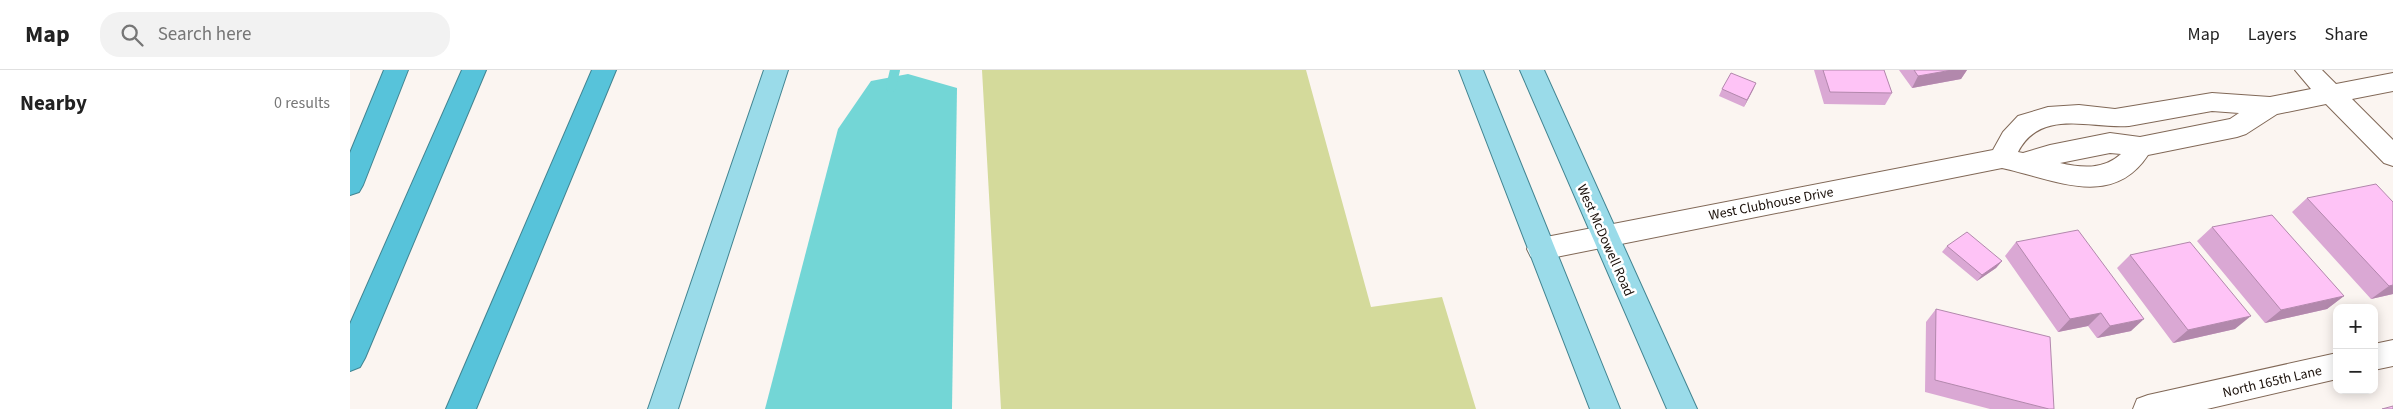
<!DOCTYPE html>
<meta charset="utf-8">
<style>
:root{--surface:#fff;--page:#f2f2f2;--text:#222;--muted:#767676;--line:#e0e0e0}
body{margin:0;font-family:"Source Sans 3",sans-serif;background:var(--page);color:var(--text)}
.controls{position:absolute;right:15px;bottom:15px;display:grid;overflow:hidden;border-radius:10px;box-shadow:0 2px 12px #0003}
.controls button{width:45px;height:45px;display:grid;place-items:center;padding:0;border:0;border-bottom:1px solid var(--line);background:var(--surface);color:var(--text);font:25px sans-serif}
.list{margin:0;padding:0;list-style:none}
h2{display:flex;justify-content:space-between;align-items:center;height:65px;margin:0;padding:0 20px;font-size:21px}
h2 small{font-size:16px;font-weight:400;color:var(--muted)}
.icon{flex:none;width:28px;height:28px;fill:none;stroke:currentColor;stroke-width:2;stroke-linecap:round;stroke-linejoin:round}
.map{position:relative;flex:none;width:2043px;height:339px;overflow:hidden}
header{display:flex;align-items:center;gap:30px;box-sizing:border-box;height:70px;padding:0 25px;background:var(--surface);border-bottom:1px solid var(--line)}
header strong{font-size:24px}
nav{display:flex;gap:28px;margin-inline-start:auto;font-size:18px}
.search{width:350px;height:45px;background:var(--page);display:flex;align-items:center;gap:12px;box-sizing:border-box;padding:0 18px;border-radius:20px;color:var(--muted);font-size:19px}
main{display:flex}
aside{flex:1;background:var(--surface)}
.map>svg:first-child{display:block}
.green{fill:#d4da9b}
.water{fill:#73d6d6}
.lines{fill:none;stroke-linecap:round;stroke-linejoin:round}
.stream{stroke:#73d6d6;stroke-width:10}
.minor-casing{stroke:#816857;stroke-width:2}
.major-casing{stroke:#428491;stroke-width:2}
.highway-casing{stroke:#428491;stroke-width:2}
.minor{fill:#fff;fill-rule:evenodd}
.major{fill:#9adbe9;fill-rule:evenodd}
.highway{fill:#57c3da;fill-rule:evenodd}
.wall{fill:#daa8d4}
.shaded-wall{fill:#b288ac}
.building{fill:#fec3f6;stroke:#b288ac}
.labels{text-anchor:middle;stroke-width:5;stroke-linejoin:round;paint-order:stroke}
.street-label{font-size:14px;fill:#1a100a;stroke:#fff}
</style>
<header>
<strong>Map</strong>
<div class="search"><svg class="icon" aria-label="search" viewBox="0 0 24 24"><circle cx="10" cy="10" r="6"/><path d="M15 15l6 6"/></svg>Search here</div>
<nav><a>Map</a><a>Layers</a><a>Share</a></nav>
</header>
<main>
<aside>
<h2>Nearby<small>0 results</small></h2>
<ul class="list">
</ul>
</aside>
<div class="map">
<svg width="2043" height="339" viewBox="0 0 2043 339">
<rect width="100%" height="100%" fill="#fbf5f1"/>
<path class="green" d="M632 0H956L1021 237 1092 227 1126 339H651Z"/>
<path class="water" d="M558 4 607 18 602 339H415L488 59 521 11Z"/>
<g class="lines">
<path class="stream" d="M541 17 545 0"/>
<defs>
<path id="minor" d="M1945 0H1972L1986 14 2043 3V21L2002 29 2043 70V96L2034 93 1976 34 1927 44 1896 64 1887 67 1798 85C1762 140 1703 109 1652 98L1191 190 1181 187 1177 179 1181 171 1191 168 1643 80 1653 62 1668 46 1698 37 1729 35 1765 39 1862 23 1920 27 1961 19ZM1862 41 1889 43 1880 49 1790 67 1760 63 1700 75 1673 83 1668 82C1691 38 1740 59 1779 56ZM1760 83 1771 84C1753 100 1732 98 1710 93Z
M2043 270V296L2024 300V274Z
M1987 283V309L1857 339H1783L1787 329 1798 325Z"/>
<path id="major" d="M414 0H438L328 339H298Z
M1109 0H1133L1270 339H1240Z
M1170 0H1194L1347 339H1317Z"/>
<path id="highway" d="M34 0H58L13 115 9 122 0 125V83Z
M112 0H136L15 288 10 297 0 301V254Z
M242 0H266L126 339H96Z"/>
</defs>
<use href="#minor" class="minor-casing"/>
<use href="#major" class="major-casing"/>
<use href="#highway" class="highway-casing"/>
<use href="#minor" class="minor"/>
<use href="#major" class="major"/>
<use href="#highway" class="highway"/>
</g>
<path class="wall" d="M1464 0H1534L1542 23 1535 35 1474 34Z
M1549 0H1617L1611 9 1562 18Z
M1406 13 1403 20 1394 37 1369 26 1372 19Z
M1957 128 2043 132V224L2021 229 1942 142Z
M1862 157 1994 226 1977 239 1915 253 1847 171Z
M1666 172 1781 261 1747 268 1738 256 1708 262 1655 186Z
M1597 176 1652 191 1646 198 1627 211 1592 182Z
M1780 185 1885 259 1823 273 1767 198Z
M1586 239 1704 339H1640L1575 322 1576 252Z"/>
<path class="shaded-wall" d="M1602 0H1617L1611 9 1562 18 1568 6Z
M1406 13 1403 20 1394 37 1397 30Z
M1652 191 1646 198 1627 211 1632 205Z
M2043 215V224L2021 229 2039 216Z
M1994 226 1977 239 1915 253 1931 240Z
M1751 243 1738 256 1708 262 1720 249Z
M1901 246 1885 259 1823 273 1838 260Z
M1794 249 1781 261 1747 268 1760 256Z"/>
<path class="building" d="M1473 0H1534L1542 23 1480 22Z
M1564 0H1602L1568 6Z
M1381 3 1406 13 1397 30 1372 19Z
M2026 114 2043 132V215L2039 216 1957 128Z
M1922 145 1994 226 1931 240 1862 157Z
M1728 160 1794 249 1760 256 1751 243 1720 249 1666 172Z
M1617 162 1652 191 1632 205 1597 176Z
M1840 172 1901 246 1838 260 1780 185Z
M1586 239 1700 267 1704 339H1699L1585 310Z
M2043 336V339H2032Z"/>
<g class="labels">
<g class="street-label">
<text transform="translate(1421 133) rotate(-11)" y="5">West Clubhouse Drive</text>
<text transform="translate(1256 170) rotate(66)" y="5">West McDowell Road</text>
<text transform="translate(1922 311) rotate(-13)" y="5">North 165th Lane</text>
</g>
</g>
</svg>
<div class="controls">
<button>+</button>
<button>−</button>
</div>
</div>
</main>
